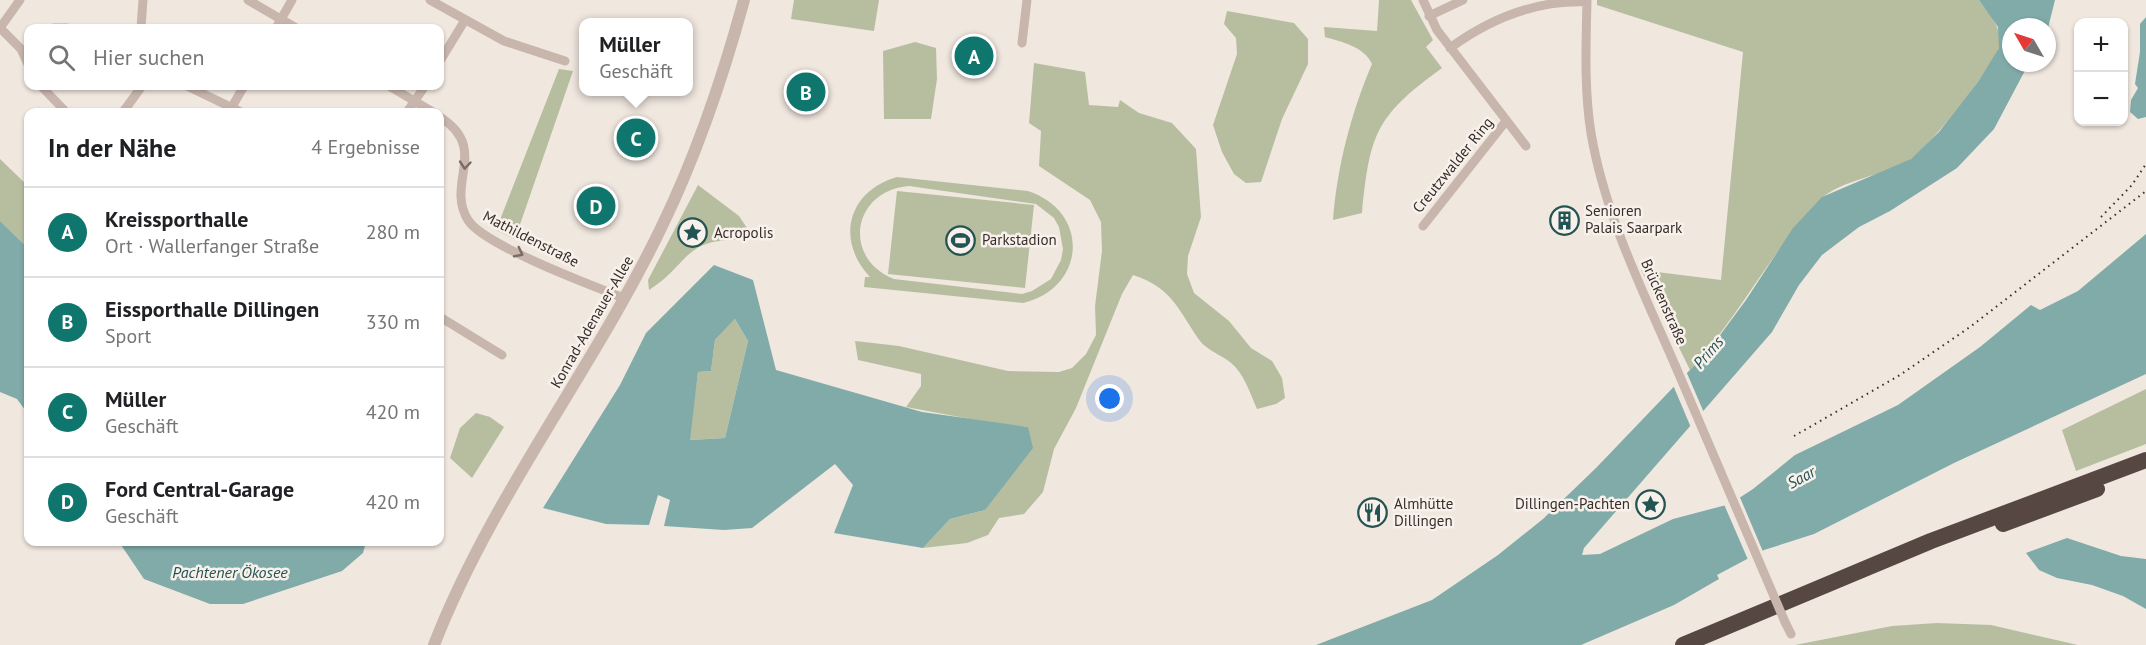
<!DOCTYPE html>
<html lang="de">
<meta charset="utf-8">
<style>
:root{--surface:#fff;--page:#f2f2f2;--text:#202124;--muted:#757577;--line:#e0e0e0;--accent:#0f766e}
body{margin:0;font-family:"PT Sans",sans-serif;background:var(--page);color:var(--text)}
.controls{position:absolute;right:18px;top:18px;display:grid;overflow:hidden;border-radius:12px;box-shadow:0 2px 4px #0004}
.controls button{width:54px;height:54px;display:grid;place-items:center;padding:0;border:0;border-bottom:2px solid var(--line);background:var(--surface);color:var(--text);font:30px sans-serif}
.compass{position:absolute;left:2002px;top:18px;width:54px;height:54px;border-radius:50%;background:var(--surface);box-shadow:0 2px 4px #0004;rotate:309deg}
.you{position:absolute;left:1110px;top:399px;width:21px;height:21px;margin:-15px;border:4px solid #fff;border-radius:50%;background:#1a73e8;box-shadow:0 0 0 9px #1a73e833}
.badge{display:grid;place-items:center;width:39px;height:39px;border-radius:50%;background:var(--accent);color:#fff;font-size:20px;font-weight:700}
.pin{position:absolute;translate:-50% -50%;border:3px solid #fff;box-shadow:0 2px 6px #0006}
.popup{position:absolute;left:579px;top:18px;width:114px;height:78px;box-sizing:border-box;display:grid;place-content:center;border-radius:12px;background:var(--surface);filter:drop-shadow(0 2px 4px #0005);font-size:20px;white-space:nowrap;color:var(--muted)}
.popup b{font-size:22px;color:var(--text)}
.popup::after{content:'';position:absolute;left:50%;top:100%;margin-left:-12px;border:12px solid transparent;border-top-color:var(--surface)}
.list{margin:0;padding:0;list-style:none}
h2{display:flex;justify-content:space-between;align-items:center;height:78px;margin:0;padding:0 24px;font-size:26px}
h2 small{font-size:20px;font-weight:400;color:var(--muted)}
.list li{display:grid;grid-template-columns:39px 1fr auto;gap:18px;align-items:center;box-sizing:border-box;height:90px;padding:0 24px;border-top:2px solid var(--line)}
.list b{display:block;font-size:22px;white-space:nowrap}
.list p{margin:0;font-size:20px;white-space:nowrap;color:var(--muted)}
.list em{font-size:20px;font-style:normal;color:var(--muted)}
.icon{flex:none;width:33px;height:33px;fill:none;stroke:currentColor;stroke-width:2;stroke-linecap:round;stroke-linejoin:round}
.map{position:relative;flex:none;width:2146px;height:645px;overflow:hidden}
.search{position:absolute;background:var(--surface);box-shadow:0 2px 4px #0004;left:24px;top:24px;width:420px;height:66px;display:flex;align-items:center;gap:15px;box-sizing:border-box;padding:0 21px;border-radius:12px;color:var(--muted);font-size:22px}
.panel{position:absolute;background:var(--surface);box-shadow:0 2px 4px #0004;left:24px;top:108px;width:420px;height:438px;border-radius:12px}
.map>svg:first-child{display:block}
.green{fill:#b7bea0;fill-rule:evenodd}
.water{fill:#80aba9;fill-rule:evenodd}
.pier{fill:#f0e7df}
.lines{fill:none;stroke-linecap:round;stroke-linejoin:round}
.minor{stroke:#c8b6ac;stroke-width:9}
.tertiary{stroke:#c8b6ac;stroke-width:12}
.motorway{stroke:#564742;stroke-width:16}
.rail{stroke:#362d2a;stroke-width:2;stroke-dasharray:1.5 4.5;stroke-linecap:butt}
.minor-bridge{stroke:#c8b6ac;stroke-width:9}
.oneway{stroke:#786b64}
.labels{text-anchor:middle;stroke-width:5;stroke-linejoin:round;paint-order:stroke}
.street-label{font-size:15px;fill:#362d2a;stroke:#f8f1eb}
.poi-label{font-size:15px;fill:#362d2a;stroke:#f8f1eb;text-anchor:start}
.water-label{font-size:16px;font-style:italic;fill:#235453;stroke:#f8f1eb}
</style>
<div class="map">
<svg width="2146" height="645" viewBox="0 0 2146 645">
<rect width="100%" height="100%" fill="#f0e7df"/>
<path class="green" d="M794 0H879L874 31 791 19Z
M1379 0H1411L1433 40 1426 47 1442 68C1376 116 1370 133 1362 213L1333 220C1337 167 1351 113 1372 64 1364 46 1341 42 1325 37L1324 27 1377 31Z
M1597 0H1979C1989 14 2004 29 1999 48 1993 68 1929 147 1911 159 1889 175 1838 180 1820 200 1770 252 1739 317 1690 370L1641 270 1721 280 1743 52 1597 5Z
M1227 11 1294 23 1308 39V64L1282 119 1261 182 1246 183 1234 174 1222 152 1213 125 1237 54 1236 38 1224 24Z
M915 42 936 48 937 79 931 119H884L883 51Z
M1034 63 1085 72 1089 105 1118 107 1120 100 1139 113 1172 123 1196 149 1201 217 1188 256 1187 274 1194 293 1229 321 1251 348 1272 361 1282 378 1285 398 1276 404 1257 409C1250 393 1244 373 1230 362 1221 355 1207 350 1200 341 1178 310 1173 288 1133 275L1122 294 1076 408 1054 449 1043 492 1024 514 999 518 988 535 967 543 923 548 950 519 985 510 1028 427 997 424 906 407 921 386V374L858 360 855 341 899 346 1008 371 1059 372 1072 368 1086 354 1096 335 1095 306 1102 251 1101 222 1090 200 1039 166 1041 131 1029 123Z
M559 69 573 71 515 239 496 230Z
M0 159 28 186V248L0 221Z
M897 177 1028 191C1091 212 1086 288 1023 303L864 287 865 277H870C835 240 848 191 897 177ZM909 186 1036 204 1054 218 1059 227 1063 249 1061 260 1051 279 1032 291 1022 294 894 279C841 258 853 190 909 186Z
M698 185 739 216 749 231 741 240C683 238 690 264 649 290L648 280Z
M897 191 1034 205 1025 288 888 274Z
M735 319 748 341 725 438 689 440 698 372 711 371 715 340Z
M2146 389V444L2076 471 2062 430Z
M476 413 490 417 504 427 472 478 450 458 460 428Z
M1937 623 1991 625 2078 645H1795L1892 626Z"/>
<path class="water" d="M1979 0H2055L2047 32V27H2011V63H2029L1994 129 1957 168 1890 211 1859 227 1822 255 1799 285 1772 332 1584 548 1582 555 1600 554 1673 519 1730 504 1753 489 1795 455 1898 405 1980 347 2031 305 2040 310 2078 291 2146 234V374L1954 463 1814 534 1764 550 1717 575 1719 579 1674 605 1581 645H1316L1432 600 1498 555 1543 519 1596 468 1709 350 1746 300 1793 228 1822 197 1911 159 1939 132 1978 82 1999 48 1998 27Z
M2146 17V117L2138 119 2130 112 2131 100 2138 88 2135 84 2140 52V24Z
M0 221 28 248V414L17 399 0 392Z
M714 265 753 280 776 370 922 412 1028 427 1033 448 985 510 950 519 923 548 834 533 853 485 835 464 752 528 724 530 664 526 670 500 658 495 649 525 606 524 543 508 620 385 646 333ZM735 319 748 341 725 438 690 440 698 372 711 371 715 340Z
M2067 538 2121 556 2146 559V609L2123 596 2092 585 2057 578 2039 570 2026 553Z
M119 542H366L363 553 342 571 243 604H210L144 579Z"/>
<path class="pier" d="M1686 371 1705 415 1692 430 1673 385Z
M1739 495 1764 554 1749 562 1723 502Z"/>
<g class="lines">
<path class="minor" d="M20 0 0 28 21 49 28 64
M248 0 296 28
M430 0 504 41 565 61
M1423 0 1437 30 1526 146
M1587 0C1586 44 1584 89 1591 133 1605 215 1642 289 1675 365
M1429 16 1463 0
M54 28H67
M141 28 143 0
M276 28 292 0
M1022 43 1027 0
M1450 48C1491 18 1536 0 1587 2
M440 61 465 20
M41 86 66 112
M187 86 241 112
M389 86 433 112
M123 112 142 86
M229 112 244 86
M407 112 425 86
M440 117C490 149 445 183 468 220 483 245 593 286 624 298
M1423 226 1506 121
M440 317 502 355
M1785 622 1791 634"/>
<path class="tertiary" d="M434 645C492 496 593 370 662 226 697 154 723 77 744 0"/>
<path class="motorway" d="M2003 524 2097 489
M1683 645 1931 541 2146 460"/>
<path class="rail" d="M2101 217 2132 185 2146 164
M1794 436 1900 375 1970 327 2146 191"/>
<path class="minor-bridge" d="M1675 365 1785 622"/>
</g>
<defs><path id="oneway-chevron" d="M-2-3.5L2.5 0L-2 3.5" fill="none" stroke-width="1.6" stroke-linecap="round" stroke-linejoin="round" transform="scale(1.5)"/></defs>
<g class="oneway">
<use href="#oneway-chevron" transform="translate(465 165) rotate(95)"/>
<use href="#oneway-chevron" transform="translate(519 253) rotate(27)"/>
</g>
<defs>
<symbol id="building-ring" viewBox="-11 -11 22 22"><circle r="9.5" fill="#f8f1eb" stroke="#235453" stroke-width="1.5"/><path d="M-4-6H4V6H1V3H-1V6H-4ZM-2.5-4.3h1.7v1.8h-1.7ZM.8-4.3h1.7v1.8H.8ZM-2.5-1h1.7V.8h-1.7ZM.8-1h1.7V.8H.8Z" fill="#235453"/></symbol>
<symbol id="sight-ring" viewBox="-11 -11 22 22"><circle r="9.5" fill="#f8f1eb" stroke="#235453" stroke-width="1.5"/><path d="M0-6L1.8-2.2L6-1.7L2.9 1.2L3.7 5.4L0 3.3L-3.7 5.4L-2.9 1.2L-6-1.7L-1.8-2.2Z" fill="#235453"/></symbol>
<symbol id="stadium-ring" viewBox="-11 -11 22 22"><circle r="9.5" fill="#f8f1eb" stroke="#235453" stroke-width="1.5"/><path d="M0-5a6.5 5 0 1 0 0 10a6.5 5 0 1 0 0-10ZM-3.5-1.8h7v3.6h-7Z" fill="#235453"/></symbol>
<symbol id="restaurant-ring" viewBox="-11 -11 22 22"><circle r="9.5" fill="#f8f1eb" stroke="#235453" stroke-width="1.5"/><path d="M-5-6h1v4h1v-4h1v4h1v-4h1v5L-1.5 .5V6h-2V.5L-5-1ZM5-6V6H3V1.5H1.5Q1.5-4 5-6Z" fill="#235453"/></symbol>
</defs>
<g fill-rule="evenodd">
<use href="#building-ring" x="1548" y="204" width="33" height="33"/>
<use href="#sight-ring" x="676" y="216" width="33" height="33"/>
<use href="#stadium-ring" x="944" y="224" width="33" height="33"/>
<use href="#sight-ring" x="1634" y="488" width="33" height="33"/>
<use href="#restaurant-ring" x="1356" y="496" width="33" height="33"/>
</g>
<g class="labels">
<g class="street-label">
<text transform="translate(1453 165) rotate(-51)" y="5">Creutzwalder Ring</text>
<text transform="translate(531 239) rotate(27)" y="5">Mathildenstraße</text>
<text transform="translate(1664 302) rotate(66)" y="5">Brückenstraße</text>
<text transform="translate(592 322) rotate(-60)" y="5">Konrad-Adenauer-Allee</text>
</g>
<g class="poi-label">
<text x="1585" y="216">Senioren<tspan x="1585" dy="17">Palais Saarpark</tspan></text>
<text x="714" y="238">Acropolis</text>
<text x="982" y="245">Parkstadion</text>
<text x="1394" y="509">Almhütte<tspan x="1394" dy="17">Dillingen</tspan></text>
<text x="1630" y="509" text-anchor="end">Dillingen-Pachten</text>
</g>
<g class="water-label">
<text transform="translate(1708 352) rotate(-49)" y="6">Prims</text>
<text transform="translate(1801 477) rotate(-29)" y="6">Saar</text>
<text x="230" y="578">Pachtener Ökosee</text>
</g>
</g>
</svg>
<div class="controls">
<button>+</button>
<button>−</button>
</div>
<svg class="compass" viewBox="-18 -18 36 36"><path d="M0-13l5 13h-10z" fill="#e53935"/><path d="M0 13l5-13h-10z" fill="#757577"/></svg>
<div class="you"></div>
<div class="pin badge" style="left:974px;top:56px">A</div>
<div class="pin badge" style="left:806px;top:92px">B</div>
<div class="pin badge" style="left:636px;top:138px">C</div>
<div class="popup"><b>Müller</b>Geschäft</div>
<div class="pin badge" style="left:596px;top:206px">D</div>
<div class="search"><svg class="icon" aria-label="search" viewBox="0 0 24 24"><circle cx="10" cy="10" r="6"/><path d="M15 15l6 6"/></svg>Hier suchen</div>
<section class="panel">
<h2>In der Nähe<small>4 Ergebnisse</small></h2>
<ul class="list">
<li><span class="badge">A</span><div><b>Kreissporthalle</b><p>Ort · Wallerfanger Straße</p></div><em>280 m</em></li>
<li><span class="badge">B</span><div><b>Eissporthalle Dillingen</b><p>Sport</p></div><em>330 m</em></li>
<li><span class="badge">C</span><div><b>Müller</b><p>Geschäft</p></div><em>420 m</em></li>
<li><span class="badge">D</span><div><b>Ford Central-Garage</b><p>Geschäft</p></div><em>420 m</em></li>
</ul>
</section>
</div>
